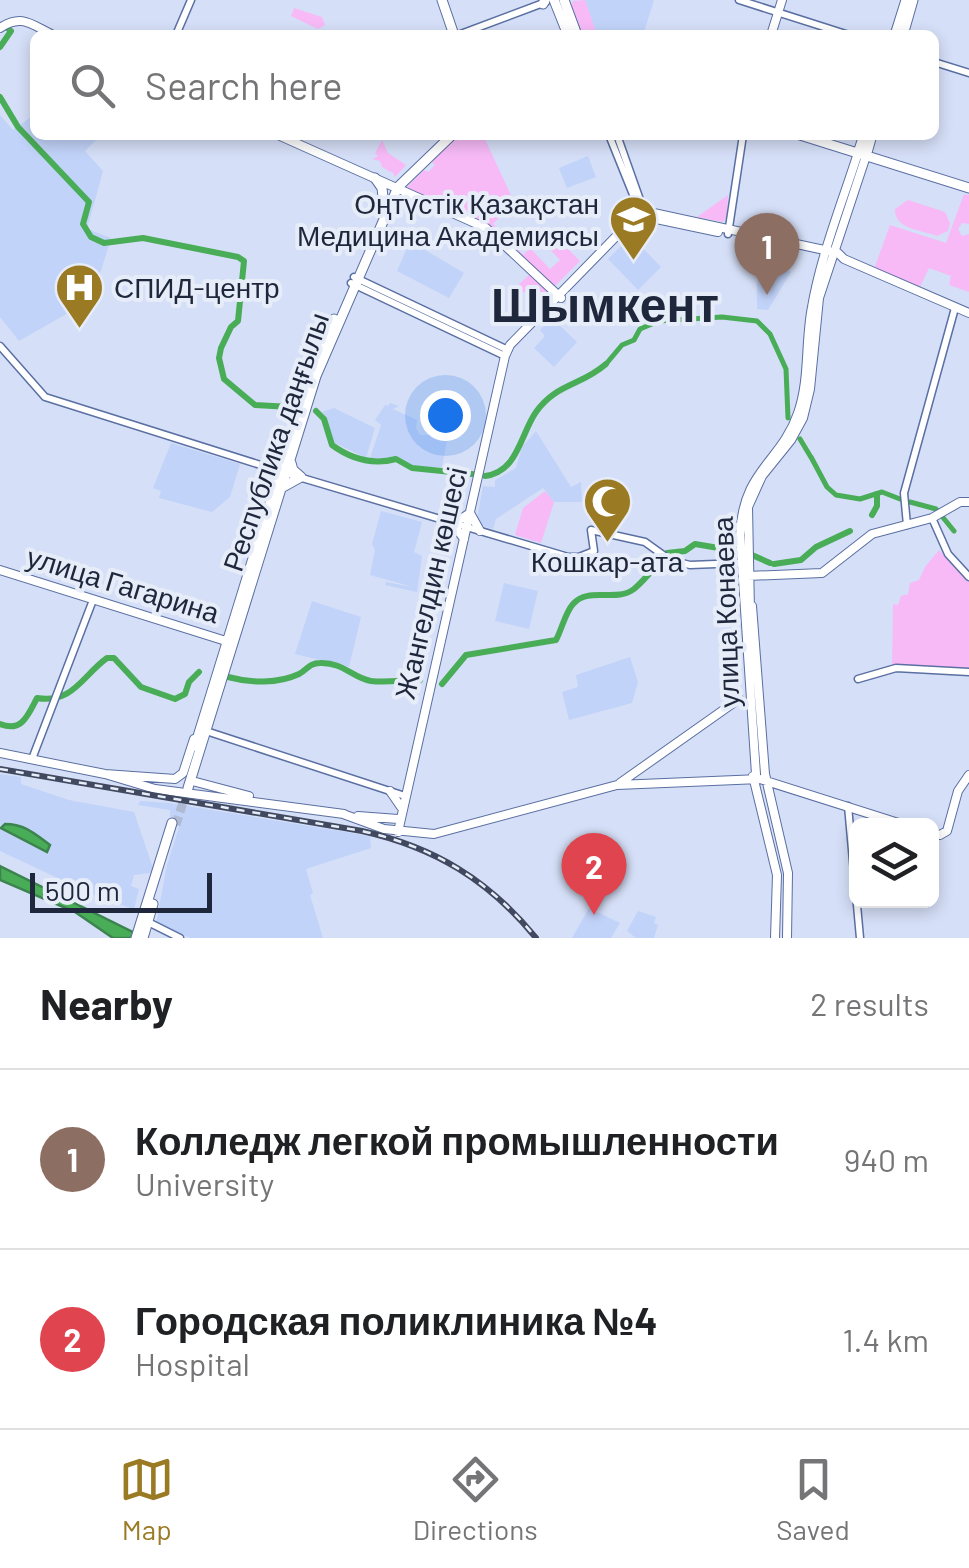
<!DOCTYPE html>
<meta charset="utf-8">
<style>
:root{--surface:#fff;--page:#f6f6f6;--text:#202124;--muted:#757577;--line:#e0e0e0;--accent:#9b7a24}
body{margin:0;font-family:Barlow,sans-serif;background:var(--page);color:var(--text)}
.controls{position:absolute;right:30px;bottom:30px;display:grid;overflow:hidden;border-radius:15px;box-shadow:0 5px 15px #0003}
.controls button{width:90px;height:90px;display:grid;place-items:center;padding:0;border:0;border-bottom:2px solid var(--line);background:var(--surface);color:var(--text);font:50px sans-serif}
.scale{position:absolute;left:30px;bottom:25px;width:182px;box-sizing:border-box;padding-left:10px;border:5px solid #1e273c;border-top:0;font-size:28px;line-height:35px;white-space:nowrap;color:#1e273c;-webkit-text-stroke:8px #e7edf8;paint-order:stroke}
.you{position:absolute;left:445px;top:415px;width:35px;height:35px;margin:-25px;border:8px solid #fff;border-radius:50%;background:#1a73e8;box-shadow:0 0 0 15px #1a73e833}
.badge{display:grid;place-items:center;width:65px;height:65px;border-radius:50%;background:var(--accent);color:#fff;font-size:32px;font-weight:700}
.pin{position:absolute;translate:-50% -82px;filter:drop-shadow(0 2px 5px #0008)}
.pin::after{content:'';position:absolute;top:52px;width:35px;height:30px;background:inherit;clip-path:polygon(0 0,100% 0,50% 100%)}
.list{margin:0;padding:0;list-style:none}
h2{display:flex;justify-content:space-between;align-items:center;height:130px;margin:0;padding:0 40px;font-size:42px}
h2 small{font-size:32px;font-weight:400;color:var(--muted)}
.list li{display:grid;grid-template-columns:65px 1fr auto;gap:30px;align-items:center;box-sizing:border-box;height:180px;padding:0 40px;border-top:2px solid var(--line)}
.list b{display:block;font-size:38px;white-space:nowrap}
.list p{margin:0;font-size:32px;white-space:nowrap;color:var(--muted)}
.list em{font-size:32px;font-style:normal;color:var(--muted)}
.icon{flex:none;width:55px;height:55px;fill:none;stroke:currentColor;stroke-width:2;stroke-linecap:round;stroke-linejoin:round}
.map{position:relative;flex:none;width:969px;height:938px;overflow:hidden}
.search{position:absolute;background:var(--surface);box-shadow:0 5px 15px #0003;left:30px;right:30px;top:30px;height:110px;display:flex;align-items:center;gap:25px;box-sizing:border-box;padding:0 35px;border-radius:15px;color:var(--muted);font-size:38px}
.sheet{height:490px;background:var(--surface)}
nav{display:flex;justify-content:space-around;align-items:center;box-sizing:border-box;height:140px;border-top:2px solid var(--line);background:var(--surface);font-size:28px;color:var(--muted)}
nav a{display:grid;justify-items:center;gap:5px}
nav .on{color:var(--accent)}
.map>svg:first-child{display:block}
.built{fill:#c2d3f9}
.green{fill:#f7baf7}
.water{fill:#49ac57;stroke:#3c844f;stroke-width:2.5}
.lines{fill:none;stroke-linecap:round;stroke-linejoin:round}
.canal{stroke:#49ac57;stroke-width:5}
.river{stroke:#49ac57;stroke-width:6}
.primary-tunnel{stroke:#b0bad2;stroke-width:9;stroke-dasharray:9 4.5;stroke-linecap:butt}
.tertiary-casing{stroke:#5a6fa2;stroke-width:9}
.secondary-casing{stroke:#5a6fa2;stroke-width:10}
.primary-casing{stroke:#5a6fa2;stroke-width:11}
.tertiary{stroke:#fff;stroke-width:6}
.secondary{stroke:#fff;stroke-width:8}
.primary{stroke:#fff;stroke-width:9}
.rail-casing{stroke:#40495f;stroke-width:6}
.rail{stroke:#e7edf8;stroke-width:2.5;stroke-dasharray:8;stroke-linecap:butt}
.labels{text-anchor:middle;stroke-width:8;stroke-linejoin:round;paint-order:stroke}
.poi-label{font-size:28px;fill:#1e273c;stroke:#e7edf8;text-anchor:end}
.street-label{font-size:28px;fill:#1e273c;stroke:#e7edf8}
.town-label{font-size:48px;font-weight:bold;fill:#1e273c;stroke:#e7edf8}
</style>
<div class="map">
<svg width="969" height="938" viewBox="0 0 969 938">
<rect width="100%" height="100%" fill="#d5dff7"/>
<path class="built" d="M585 0H654L644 32 651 35H597Z
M35 114V135H101L85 151 103 171 87 229 111 238 97 284 83 280 80 285 79 297 92 301 89 309 84 313 75 309 19 341 0 317V115L13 130Z
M588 156 596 177 567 188 559 168Z
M631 236 661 267 638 290 608 259Z
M410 241 464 273 449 298 397 271Z
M771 259 791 272 768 310 757 309V282Z
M552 318 577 342 554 367 534 348 545 336 540 330Z
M390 403 399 406 393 409 417 420 416 428 420 435H448L442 467H413L397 457 382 461 370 458 381 425 375 420 385 405 388 406Z
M334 408 375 428 366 458 333 442 327 418 322 412Z
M536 431 571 487 581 482 582 502H554L543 488 496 519 493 529 476 524 483 486 495 487V480L516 468 522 447Z
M171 443 240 464 230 497 212 512 159 498 161 491 153 488Z
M381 511 422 522 414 552 422 556 417 592 385 585 386 582 413 587 370 575 375 550 372 544Z
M504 583 538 591 529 629 495 621Z
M312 601 361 617 349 667 295 654Z
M630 657 638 682 632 703 569 720 562 692 578 687 576 675Z
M0 774 21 777V784L69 800 134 812 153 868 150 873 134 875 131 886 139 889 134 909 98 897 0 851Z
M140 801 169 803 370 836 371 848 306 869 313 893 310 895 323 938H190L156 923 167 865 181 821 170 817V810L138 805Z
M589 908 620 923 611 938H572Z
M638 911 656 917 654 923 658 925 654 938H636L627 931Z"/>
<path class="green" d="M585 0 597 35H580L570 10 573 1Z
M294 8 322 17 325 25 318 29 291 16Z
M466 135H483L514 202 493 224 523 255 530 248 550 269 560 260 540 239 549 230 580 261 552 289 489 228 405 189 424 170 428 172 435 165 432 162 456 138 460 141Z
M382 140 388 153 406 165 395 177 393 173 382 167 380 161 372 159 378 156 375 153Z
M964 194 969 195V224L962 223 958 229 962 236 969 234V292L949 285 951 276 929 268 919 289 874 269 890 225 946 243Z
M728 195 727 217 723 222 697 217Z
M908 200 945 212 950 223 948 231 937 236C920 230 894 229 895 209Z
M530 274 550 293 540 304 527 291 518 294 515 288Z
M545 491 554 502 541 543 515 535 523 508Z
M939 550 969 580V670L892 667 893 604 898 605 901 596 908 594 910 583 919 580 925 567Z"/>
<path class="water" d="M5 824C25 824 35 834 50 845L47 852 1 828Z
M0 866 145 938H113L75 912 0 880Z"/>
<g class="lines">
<path class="canal" d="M606 364 622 345 634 340 640 329 659 321 722 317 757 321 770 334 786 369 788 418
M800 439 812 459
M811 457 827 487 836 495 860 499 882 492 900 499
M910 502 936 509 954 531"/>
<path class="river" d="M0 47 11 31 6 27
M0 97 18 127 89 202 83 224 91 237 104 243 143 238 238 257 244 261 238 321 231 327 221 348 219 358 224 379 255 405 291 407
M316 411 324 419 332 445C351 459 373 465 396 459L412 468 472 474
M485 476C518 472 520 435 536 412 557 383 581 386 606 364
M872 515 877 506V494
M752 555 770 563
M774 564 801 560 816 547 850 531
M228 677C250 683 278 684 299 674 307 670 309 663 320 663 343 662 353 678 371 681 386 683 404 680 420 680
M442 684 466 655 556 640C562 629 565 613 573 604 589 586 616 603 634 589 646 579 657 564 667 553L685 551 695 544 742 552
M0 724C22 733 28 715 37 698 73 704 82 676 107 658H114L141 687 175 699 185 694 189 682 199 672"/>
<path class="primary-tunnel" d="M176 825 187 789"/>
<defs>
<path id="tertiary" d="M739 0 849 35
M176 35 191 0
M458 35 546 2
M934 62 969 73
M609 135 642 217
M617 135 645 214
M728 234 743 135
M354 277 508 350
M351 283 505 356
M0 346 45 397 270 468
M282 472 568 557H579L594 551 591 530 645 542 670 560 690 565 742 563
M932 518 948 554 969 577
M907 525 904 493 955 308
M858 679 896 668 969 672
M206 731 405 796
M32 759 93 600
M848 806 860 938
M146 921 180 938"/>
<path id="secondary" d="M0 28C22 13 32 25 53 35
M771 35 782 0
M278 135 486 228 561 298
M635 223 647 217 718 232
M464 539 453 524 470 513 480 531
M0 570 229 642
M748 576 822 573 872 534 932 518 960 502H968
M752 606 765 774 788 873 787 938
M750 611 748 507 762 476 791 440 803 418 810 389 819 298 866 156
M0 753 105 774 175 779 183 773 194 739
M105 774 155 789 344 814
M756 774 740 535C743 469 781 463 798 413 810 379 805 342 812 307 821 255 842 203 858 153
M753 776 777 875 775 938
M196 782 249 796
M620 783 739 699
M390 791 401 807
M343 814 384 829 434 834 617 785 760 779 908 826
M358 816 398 819
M398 832 505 356 510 345 637 215 649 212 838 253 844 259 969 313
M932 834 940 835 947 831 958 791 969 775"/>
<path id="primary" d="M442 0 454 35
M554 0 568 35
M564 0 577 35
M543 4 545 0
M895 35 906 0
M903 35 913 0
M800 135 969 188
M858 153 864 135
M866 156 872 135
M375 178 382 188 384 206
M267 467 283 455
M283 487 301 477 293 470 291 463
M195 746 309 377 334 319
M188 788 316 376 398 187 452 135
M136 938 172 823
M143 938 153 904"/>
</defs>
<use href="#tertiary" class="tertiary-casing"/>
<use href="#secondary" class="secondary-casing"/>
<use href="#primary" class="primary-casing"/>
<use href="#tertiary" class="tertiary"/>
<use href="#secondary" class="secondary"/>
<use href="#primary" class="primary"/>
<defs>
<path id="rail" d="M0 769 362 831C434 847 489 880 536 938"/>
</defs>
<use href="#rail" class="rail-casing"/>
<use href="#rail" class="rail"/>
</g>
<defs>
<symbol id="university-pin" viewBox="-11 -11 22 30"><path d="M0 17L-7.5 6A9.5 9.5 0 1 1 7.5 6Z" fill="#9b7a24" stroke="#e7edf8"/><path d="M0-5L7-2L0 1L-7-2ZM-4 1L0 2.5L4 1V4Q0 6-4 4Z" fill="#fff"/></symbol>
<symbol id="hospital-pin" viewBox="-11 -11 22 30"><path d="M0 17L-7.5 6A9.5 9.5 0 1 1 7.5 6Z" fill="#9b7a24" stroke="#e7edf8"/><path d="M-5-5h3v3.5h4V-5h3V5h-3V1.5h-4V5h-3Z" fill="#fff"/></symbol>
<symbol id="mosque-pin" viewBox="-11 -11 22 30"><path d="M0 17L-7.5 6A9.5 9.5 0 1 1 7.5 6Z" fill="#9b7a24" stroke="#e7edf8"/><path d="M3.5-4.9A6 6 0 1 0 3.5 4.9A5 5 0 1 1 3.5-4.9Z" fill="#fff"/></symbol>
</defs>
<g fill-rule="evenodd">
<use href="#university-pin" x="606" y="192" width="55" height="75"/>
<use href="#hospital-pin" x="52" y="260" width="55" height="75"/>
<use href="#mosque-pin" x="580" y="474" width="55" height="75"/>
</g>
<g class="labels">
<g class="poi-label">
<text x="599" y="214">Оңтүстік Қазақстан<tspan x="599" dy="32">Медицина Академиясы</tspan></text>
<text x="114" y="298" text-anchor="start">СПИД-центр</text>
<text x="607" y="572" text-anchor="middle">Кошкар-ата</text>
</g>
<g class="street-label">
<text transform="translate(276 442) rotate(-71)" y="10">Республика даңғылы</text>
<text transform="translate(431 583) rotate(-77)" y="10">Жангелдин көшесі</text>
<text transform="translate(123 585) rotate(17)" y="10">улица Гагарина</text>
<text transform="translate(726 612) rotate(-92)" y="10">улица Конаева</text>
</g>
<g class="town-label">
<text x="605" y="322">Шымкент</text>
</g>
</g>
</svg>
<div class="controls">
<button><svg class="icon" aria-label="layers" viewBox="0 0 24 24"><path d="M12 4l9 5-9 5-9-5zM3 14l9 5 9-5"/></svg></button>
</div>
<div class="scale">500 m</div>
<div class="you"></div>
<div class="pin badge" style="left:767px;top:295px;background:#8d6e63">1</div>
<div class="pin badge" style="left:594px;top:915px;background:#e0444e">2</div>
<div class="search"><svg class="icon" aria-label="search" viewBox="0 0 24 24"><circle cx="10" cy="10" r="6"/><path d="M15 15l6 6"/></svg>Search here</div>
</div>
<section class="sheet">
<h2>Nearby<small>2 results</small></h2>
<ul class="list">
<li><span class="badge" style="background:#8d6e63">1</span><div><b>Колледж легкой промышленности</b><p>University</p></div><em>940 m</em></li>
<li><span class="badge" style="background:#e0444e">2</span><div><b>Городская поликлиника №4</b><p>Hospital</p></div><em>1.4 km</em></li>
</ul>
</section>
<nav>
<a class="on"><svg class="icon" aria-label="map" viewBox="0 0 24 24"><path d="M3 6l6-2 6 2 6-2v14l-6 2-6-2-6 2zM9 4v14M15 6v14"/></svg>Map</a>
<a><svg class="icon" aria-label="directions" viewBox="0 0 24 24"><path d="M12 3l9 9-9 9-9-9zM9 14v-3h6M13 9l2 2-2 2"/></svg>Directions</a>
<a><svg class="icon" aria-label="saved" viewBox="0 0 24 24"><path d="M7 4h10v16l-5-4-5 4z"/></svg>Saved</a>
</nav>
